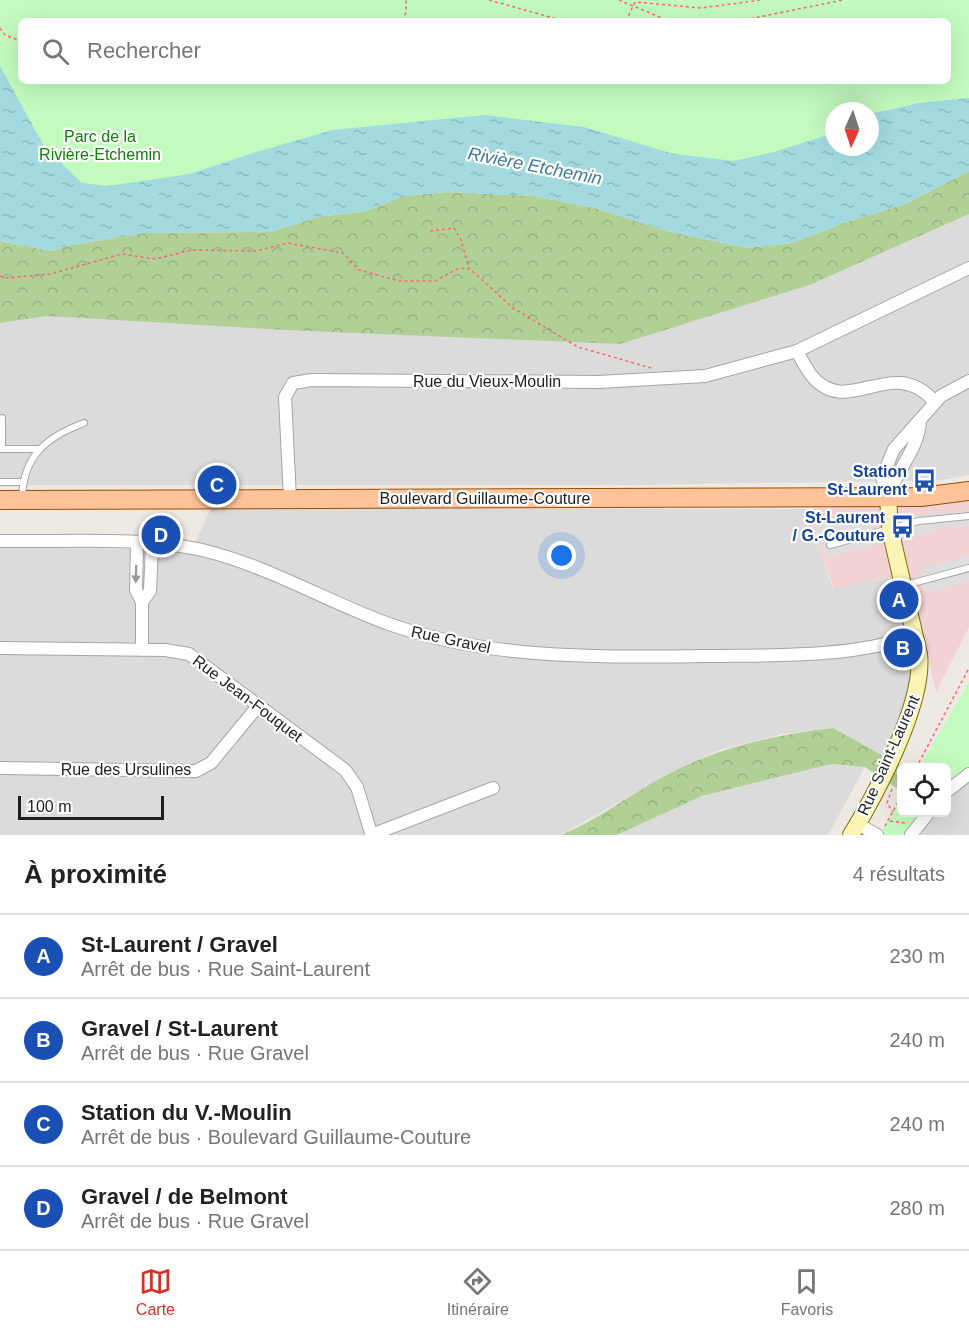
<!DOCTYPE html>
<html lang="fr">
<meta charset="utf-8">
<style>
:root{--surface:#fff;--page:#f6f6f6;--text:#222;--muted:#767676;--line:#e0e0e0;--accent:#d93025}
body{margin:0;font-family:Arial,sans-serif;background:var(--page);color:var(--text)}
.controls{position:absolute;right:18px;bottom:18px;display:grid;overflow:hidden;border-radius:9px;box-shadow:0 6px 24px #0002}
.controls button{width:54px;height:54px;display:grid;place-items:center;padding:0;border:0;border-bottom:2px solid var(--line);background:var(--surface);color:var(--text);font:30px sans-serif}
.compass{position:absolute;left:825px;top:102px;width:54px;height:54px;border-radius:50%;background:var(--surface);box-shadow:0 6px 24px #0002;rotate:183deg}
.scale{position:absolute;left:18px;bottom:15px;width:146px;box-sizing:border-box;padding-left:6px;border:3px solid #1e1e1e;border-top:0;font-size:16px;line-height:21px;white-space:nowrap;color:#1e1e1e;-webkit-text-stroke:4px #fff;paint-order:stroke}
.you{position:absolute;left:562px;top:556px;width:21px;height:21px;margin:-15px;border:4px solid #fff;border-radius:50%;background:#1a73e8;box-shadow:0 0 0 9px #1a73e833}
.badge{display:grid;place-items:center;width:39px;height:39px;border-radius:50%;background:var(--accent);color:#fff;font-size:20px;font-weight:700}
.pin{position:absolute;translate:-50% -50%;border:3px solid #fff;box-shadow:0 2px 6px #0006}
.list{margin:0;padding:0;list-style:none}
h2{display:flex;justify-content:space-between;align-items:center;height:78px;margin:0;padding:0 24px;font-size:26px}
h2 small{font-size:20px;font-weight:400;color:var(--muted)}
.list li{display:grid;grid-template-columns:39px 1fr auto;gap:18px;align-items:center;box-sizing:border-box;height:84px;padding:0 24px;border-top:2px solid var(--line)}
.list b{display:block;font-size:22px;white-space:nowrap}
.list p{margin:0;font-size:20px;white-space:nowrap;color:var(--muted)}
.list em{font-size:20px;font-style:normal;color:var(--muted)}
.icon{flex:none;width:33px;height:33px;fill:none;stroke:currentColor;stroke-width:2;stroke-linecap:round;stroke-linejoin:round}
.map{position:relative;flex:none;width:969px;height:835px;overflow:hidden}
.search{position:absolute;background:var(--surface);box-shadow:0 6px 24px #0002;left:18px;right:18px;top:18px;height:66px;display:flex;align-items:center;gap:15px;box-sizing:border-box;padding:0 21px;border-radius:9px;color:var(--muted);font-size:22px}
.sheet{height:414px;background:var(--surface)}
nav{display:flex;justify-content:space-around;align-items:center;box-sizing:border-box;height:84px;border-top:2px solid var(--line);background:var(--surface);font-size:16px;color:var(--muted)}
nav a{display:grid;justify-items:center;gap:3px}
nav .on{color:var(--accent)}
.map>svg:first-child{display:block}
.residential{fill:#dcdbdb}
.commercial{fill:#f1d2d5}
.forest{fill:url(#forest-crowns)}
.park{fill:#c3fbbe;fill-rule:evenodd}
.parking{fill:#dedede}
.water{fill:url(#water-ripples)}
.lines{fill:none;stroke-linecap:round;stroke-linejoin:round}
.lane-casing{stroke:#a5a5a5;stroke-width:8}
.street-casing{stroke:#a5a5a5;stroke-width:14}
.secondary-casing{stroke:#797301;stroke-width:18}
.primary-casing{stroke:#984e00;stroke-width:20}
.path{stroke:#ff656d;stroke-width:1.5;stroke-dasharray:3 3;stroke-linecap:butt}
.lane{stroke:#fff;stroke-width:6}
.street{stroke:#fff;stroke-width:12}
.secondary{stroke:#fcf4b5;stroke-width:16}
.primary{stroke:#ffc399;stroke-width:18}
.oneway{fill:#9a9a9a}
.labels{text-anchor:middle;stroke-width:4.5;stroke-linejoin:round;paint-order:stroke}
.park-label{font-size:16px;fill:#108008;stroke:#fff}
.street-label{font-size:16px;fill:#1e1e1e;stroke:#fff}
.transit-label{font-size:16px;font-weight:bold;fill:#164399;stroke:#fff;text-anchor:end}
.water-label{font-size:18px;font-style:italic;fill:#3f7a99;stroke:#fff}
</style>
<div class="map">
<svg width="969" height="835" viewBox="0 0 969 835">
<defs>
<pattern id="forest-crowns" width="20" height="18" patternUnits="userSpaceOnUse" patternTransform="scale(1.5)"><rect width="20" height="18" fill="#b0d096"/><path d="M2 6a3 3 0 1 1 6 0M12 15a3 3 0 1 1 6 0" fill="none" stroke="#97b281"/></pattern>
<pattern id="water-ripples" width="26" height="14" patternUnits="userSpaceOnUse" patternTransform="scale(1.5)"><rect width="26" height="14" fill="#a2dadf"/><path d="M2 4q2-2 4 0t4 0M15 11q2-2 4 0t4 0" fill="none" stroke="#8bbbbf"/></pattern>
</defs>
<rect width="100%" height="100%" fill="#efe9e3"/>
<path class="residential" d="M969 214V475L942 480 631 485H0V323L48 316 812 284Z
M211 508 805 509 833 589 893 577 907 628 914 670 909 696 883 755 833 728 782 734 719 750 665 776 561 835H0V547L192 550Z
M829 764 865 767 828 835H617L702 796Z
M969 773V835H921L935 813 946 812 947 793Z"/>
<path class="commercial" d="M969 500V627L936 692 909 573 834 589 805 509Z"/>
<path class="forest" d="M969 171V214L812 284 620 344 285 330 48 316 0 323V241L51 251 71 245 143 233 271 232 318 217 366 211 404 196 447 192 534 196 595 208 671 232 747 248 792 243 843 223 905 204Z
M833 728 904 767 902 768 901 791 865 767 831 764 702 796 617 835H561C598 820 630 794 665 776 718 747 774 735 833 728Z"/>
<path class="park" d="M0 0H969V123L805 187 468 150 99 211 0 164ZM21 21H948V81H21ZM834 111H870V147H834Z
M969 682V774L947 792 946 768H919Z
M901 796 902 812 929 813 911 835H880Z"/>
<path class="parking" d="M969 511V526L947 527 912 537 907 519 918 515Z
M872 521 875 545 827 557 814 522Z
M969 556V581L925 593 919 569Z"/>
<path class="water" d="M0 66 44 146 82 183 108 186 190 174 256 152 333 130 484 115 584 127 674 154 734 161 774 152 834 133V147H870V114L919 103 969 98V171L905 204 843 223 792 243 747 248 671 232 595 208 534 196 447 192 404 196 366 211 318 217 271 232 143 233 71 245 51 251 0 241Z"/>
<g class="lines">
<defs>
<path id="lane" d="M2 418V449H40
M0 482H22
M22 499C23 456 46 437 84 423
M830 545 919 521 969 516
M906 585 969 568"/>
<path id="street" d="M797 351C801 359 806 368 811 375 848 421 891 352 935 402
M888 497 882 477 894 449 941 396 969 381
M888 497C896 471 919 448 920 421
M290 499 285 397 293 383 312 380 598 382 705 376 797 351 969 268
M0 541C64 542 144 536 206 551 270 567 328 602 389 624 491 660 600 657 706 656 776 655 848 658 915 636
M137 544 136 590 142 602
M0 648 165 650 189 654 345 770 357 787 371 833
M142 650V602L150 591 152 545
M0 768 196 771 211 763 258 706
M946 792 969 774
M858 824 877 835
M371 835 493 788
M911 835 929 812"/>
<path id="secondary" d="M851 835C876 794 925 702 919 654L890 529 888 497"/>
<path id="primary" d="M0 500 921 497 969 491"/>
</defs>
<use href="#lane" class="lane-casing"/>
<use href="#street" class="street-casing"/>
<use href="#secondary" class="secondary-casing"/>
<use href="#primary" class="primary-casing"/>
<path class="path" d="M489 0 564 21
M619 0 669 21
M403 21 406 12V0
M626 21 635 2 701 8 761 0
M739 21 843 0
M0 28 5 35 21 41
M430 231 454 228 461 240 469 268
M0 276 5 278 50 274 122 254 155 259 192 250 256 251 288 243 343 253 359 270 399 281H435L459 268 470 269 513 308 578 347 651 368
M916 768 969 668
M892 789 887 803 893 812
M890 821 905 823
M885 826 902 795"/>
<use href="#lane" class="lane"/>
<use href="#street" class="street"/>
<use href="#secondary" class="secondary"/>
<use href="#primary" class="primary"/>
</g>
<defs><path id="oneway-solid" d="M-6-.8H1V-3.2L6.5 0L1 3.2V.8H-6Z" transform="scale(1.5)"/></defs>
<use class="oneway" href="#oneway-solid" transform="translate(136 574) rotate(92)"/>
<defs>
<symbol id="bus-bare" viewBox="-9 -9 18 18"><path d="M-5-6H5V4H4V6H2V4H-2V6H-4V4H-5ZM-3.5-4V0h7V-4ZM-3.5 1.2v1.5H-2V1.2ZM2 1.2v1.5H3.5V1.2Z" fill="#1a4fb4" stroke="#fff" stroke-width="2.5" paint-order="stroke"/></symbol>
</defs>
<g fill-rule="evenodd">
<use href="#bus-bare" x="908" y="464" width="33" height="33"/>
<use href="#bus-bare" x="886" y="510" width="33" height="33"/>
</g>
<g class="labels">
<g class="park-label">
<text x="100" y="142">Parc de la<tspan x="100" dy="18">Rivière-Etchemin</tspan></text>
</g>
<g class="street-label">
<text x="487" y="387">Rue du Vieux-Moulin</text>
<text x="485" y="504">Boulevard Guillaume-Couture</text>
<text transform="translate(451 639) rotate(12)" y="6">Rue Gravel</text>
<text transform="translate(248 698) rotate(37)" y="6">Rue Jean-Fouquet</text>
<text transform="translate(888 755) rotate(-66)" y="6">Rue Saint-Laurent</text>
<text x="126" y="775">Rue des Ursulines</text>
</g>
<g class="transit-label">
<text x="907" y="477">Station<tspan x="907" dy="18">St-Laurent</tspan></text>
<text x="885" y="523">St-Laurent<tspan x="885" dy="18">/ G.-Couture</tspan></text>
</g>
<g class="water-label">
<text transform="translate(535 166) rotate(11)" y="6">Rivière Etchemin</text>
</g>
</g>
</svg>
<div class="controls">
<button><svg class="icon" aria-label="locate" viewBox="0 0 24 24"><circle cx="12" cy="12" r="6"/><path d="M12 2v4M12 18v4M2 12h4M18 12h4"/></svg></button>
</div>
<svg class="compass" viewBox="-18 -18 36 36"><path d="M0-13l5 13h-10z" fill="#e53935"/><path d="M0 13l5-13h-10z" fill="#767676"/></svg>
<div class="scale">100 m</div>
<div class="you"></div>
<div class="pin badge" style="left:899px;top:600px;background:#1a4fb4">A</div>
<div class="pin badge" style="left:903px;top:648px;background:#1a4fb4">B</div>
<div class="pin badge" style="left:217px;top:485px;background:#1a4fb4">C</div>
<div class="pin badge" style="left:161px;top:535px;background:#1a4fb4">D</div>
<div class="search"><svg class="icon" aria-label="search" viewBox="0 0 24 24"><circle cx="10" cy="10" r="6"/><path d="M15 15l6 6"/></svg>Rechercher</div>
</div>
<section class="sheet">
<h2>À proximité<small>4 résultats</small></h2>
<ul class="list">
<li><span class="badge" style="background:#1a4fb4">A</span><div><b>St-Laurent / Gravel</b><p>Arrêt de bus · Rue Saint-Laurent</p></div><em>230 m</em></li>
<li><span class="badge" style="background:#1a4fb4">B</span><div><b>Gravel / St-Laurent</b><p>Arrêt de bus · Rue Gravel</p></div><em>240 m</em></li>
<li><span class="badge" style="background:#1a4fb4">C</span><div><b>Station du V.-Moulin</b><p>Arrêt de bus · Boulevard Guillaume-Couture</p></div><em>240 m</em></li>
<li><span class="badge" style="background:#1a4fb4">D</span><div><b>Gravel / de Belmont</b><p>Arrêt de bus · Rue Gravel</p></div><em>280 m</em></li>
</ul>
</section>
<nav>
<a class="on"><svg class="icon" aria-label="map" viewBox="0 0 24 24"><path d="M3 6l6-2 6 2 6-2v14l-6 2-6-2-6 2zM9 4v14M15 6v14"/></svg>Carte</a>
<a><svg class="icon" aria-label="directions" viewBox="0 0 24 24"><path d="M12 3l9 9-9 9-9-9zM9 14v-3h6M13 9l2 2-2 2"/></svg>Itinéraire</a>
<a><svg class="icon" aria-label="saved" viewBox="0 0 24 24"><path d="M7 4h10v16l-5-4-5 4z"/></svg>Favoris</a>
</nav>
